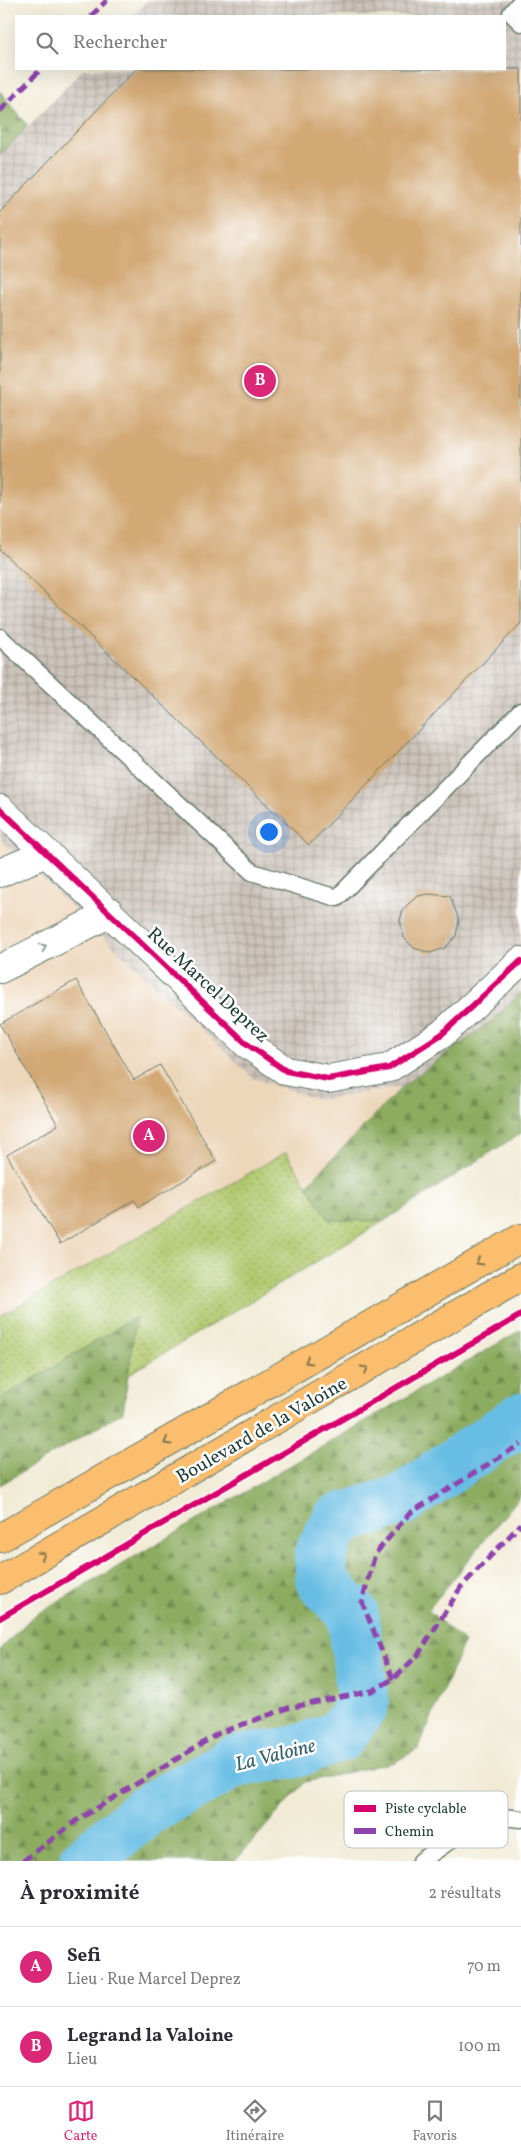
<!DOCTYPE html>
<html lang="fr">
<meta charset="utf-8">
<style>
:root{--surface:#fff;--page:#f7f7f7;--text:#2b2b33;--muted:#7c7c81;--line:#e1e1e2;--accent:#db2777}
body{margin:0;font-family:Vollkorn,serif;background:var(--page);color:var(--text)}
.you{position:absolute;left:268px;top:831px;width:18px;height:18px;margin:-12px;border:4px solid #fff;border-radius:50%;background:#1a73e8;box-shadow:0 0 0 8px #1a73e833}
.badge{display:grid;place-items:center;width:32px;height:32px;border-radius:50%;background:var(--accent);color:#fff;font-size:16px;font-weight:700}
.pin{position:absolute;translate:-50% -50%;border:2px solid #fff;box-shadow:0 1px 5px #0006}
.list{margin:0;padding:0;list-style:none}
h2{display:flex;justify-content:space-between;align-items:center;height:65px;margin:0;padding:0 20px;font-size:21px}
h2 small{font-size:16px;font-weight:400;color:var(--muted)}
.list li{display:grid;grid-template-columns:32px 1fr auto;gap:15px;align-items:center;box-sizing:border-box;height:80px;padding:0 20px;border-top:1px solid var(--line)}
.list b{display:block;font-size:19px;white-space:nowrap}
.list p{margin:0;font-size:16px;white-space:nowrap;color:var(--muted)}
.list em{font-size:16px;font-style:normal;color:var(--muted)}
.icon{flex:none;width:28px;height:28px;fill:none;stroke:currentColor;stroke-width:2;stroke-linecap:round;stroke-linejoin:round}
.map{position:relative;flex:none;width:521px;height:1861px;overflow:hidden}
.search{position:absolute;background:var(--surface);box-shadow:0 5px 20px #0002;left:15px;right:15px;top:15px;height:55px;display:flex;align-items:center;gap:12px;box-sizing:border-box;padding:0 18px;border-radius:0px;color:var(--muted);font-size:19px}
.sheet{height:225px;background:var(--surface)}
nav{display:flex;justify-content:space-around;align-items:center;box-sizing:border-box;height:70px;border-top:1px solid var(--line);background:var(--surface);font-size:14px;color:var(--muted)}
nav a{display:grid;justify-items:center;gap:2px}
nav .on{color:var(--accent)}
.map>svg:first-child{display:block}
.built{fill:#edd7bb}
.industrial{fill:url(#industrial-grid)}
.grass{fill:url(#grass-dots);stroke:#688250}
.forest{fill:url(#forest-firs);stroke:#56744a}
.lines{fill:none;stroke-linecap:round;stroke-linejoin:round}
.river{stroke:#67bde4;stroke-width:52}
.building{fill:#d2a874}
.lane-casing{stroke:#687a6c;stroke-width:19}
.street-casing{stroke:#687a6c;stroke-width:30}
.primary-casing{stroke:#687a6c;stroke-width:30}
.lane{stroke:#fff;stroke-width:16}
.street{stroke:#fff;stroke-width:28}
.primary{stroke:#fbbd6e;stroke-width:28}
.quiet{stroke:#8e44ad;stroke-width:5;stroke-dasharray:10 5;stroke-linecap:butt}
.cycleway-casing{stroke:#fff;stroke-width:9}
.cycleway{stroke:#d6006c;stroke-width:6}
.oneway{stroke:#8f9e9a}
.oneway2{stroke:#82774e}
.labels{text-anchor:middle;stroke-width:5;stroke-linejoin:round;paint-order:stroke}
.street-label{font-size:19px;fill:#1f3d34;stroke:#fff}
.water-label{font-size:20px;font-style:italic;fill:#356369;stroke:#fff}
.key{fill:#fff;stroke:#bcc5c2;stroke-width:1}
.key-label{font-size:14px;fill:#1f3d34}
</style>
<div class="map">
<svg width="521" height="1861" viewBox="0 0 521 1861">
<defs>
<pattern id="industrial-grid" width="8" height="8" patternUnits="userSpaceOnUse" patternTransform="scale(1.25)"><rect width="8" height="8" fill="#ccc2b9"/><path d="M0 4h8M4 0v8" fill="none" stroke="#a59f97"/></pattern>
<pattern id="grass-dots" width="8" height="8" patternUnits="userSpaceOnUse" patternTransform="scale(1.25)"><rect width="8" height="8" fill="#b0c86d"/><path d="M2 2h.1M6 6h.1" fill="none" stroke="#8fa45a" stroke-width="1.8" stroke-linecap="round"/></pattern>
<pattern id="forest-firs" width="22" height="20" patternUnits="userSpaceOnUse" patternTransform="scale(1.25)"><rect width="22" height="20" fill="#8cac60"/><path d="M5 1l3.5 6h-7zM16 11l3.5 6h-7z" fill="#728d50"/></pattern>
</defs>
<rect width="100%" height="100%" fill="#fff"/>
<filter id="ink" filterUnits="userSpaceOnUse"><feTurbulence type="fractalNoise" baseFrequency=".02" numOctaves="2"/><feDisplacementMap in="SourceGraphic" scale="10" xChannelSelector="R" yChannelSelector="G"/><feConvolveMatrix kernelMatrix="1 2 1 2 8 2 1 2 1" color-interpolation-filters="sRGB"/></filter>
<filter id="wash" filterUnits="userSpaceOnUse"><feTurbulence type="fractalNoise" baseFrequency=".0096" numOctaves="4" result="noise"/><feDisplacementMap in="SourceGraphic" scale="20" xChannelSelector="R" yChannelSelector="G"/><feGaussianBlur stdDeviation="1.12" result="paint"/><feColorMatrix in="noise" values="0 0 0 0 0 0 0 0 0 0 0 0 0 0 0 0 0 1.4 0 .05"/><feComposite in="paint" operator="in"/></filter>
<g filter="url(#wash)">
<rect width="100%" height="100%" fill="#f1ebd5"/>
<path class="built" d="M0 838 319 1100 402 1087 307 1185 285 1152 0 1316Z"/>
<path class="industrial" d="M148 0H521V992L493 1020 402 1087 319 1100 253 1078 0 839V157L83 69H505V16H133Z"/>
<path class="grass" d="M286 1152 329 1220 384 1221 128 1375 136 1317 0 1399V1316Z"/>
<path class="forest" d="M0 91 28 126 0 156Z
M521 992V1133L384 1221 329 1220 307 1185 402 1087 493 1020Z
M136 1317 123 1412 0 1485V1399Z
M521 1330V1495L428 1610 464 1642 418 1749 395 1762 305 1782 235 1861H0V1650L32 1617Z"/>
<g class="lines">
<path class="river" d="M85 1861 147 1810 234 1762 295 1752 340 1736 363 1704 353 1614 322 1582 320 1554 338 1520 402 1500 521 1419"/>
</g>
<g id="blocks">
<path class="building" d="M136 69H521V623L309 845 0 550V212Z
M428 894 450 896 459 920 456 936 445 948 430 953 414 948 404 938 400 920 403 910 408 904 418 896Z
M76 980 134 1080 160 1065 216 1161 139 1207 134 1200 60 1244 7 1155 58 1125 0 1024Z"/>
</g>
</g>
<g filter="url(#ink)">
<use href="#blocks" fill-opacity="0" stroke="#687a6c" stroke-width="1"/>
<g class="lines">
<defs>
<path id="lane" d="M521 1 511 13 521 23
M0 637 252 872 337 898 521 711
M421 1861 486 1815 521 1819"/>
<path id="street" d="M0 809 247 1044 286 1071 328 1079 389 1068 442 1034 521 961
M0 873 46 853
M0 969 95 921 109 911"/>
<path id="primary" d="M0 1538 521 1238
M0 1580 521 1277"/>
</defs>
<use href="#lane" class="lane-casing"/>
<use href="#street" class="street-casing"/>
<use href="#primary" class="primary-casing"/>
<use href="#lane" class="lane"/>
<use href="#street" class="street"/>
<use href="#primary" class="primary"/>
<path class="quiet" d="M91 16 107 0
M0 111 41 69
M393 1679 362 1602 375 1554 410 1513 521 1444
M23 1861 76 1821 219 1733 288 1708 372 1691 393 1679 418 1655 461 1587 521 1524"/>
<defs>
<path id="cycleway" d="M0 809 247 1044 286 1071 328 1079 389 1068 442 1034 521 961
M0 1618 521 1315"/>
</defs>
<use href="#cycleway" class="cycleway-casing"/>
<use href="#cycleway" class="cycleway"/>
</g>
<defs><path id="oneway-chevron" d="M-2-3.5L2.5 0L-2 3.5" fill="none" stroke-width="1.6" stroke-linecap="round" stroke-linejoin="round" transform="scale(1.25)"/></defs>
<use class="oneway" href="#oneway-chevron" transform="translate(43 947) rotate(-27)"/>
<g class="oneway2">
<use href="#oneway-chevron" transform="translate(479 1262) rotate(150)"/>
<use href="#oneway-chevron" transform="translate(308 1361) rotate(150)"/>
<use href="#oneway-chevron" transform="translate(365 1369) rotate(-30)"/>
<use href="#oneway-chevron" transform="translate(167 1442) rotate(150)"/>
<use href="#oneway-chevron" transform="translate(42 1555) rotate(-30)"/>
</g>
</g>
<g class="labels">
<g class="street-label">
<text transform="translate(209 984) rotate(43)" y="7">Rue Marcel Deprez</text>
<text transform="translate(261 1429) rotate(-30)" y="7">Boulevard de la Valoine</text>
</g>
<g class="water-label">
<text transform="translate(275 1754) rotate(-14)" y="7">La Valoine</text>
</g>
</g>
<rect x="344" y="1791" width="164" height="57" rx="8" class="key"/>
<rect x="354" y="1805" width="22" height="7" fill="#d6006c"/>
<rect x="354" y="1828" width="22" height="6" fill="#8e44ad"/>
<g class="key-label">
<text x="385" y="1813">Piste cyclable</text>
<text x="385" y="1836">Chemin</text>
</g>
</svg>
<div class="you"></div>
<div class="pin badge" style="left:149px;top:1136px">A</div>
<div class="pin badge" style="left:260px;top:381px">B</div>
<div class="search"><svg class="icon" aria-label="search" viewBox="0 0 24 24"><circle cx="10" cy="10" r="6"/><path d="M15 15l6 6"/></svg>Rechercher</div>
</div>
<section class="sheet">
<h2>À proximité<small>2 résultats</small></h2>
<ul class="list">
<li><span class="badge">A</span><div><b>Sefi</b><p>Lieu · Rue Marcel Deprez</p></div><em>70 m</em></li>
<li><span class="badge">B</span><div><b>Legrand la Valoine</b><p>Lieu</p></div><em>100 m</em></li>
</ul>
</section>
<nav>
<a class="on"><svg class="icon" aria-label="map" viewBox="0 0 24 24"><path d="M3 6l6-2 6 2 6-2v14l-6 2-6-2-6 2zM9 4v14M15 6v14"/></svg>Carte</a>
<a><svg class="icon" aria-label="directions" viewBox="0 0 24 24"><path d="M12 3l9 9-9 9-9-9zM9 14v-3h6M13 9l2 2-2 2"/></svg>Itinéraire</a>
<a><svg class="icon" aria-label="saved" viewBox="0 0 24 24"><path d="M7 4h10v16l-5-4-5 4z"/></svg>Favoris</a>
</nav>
